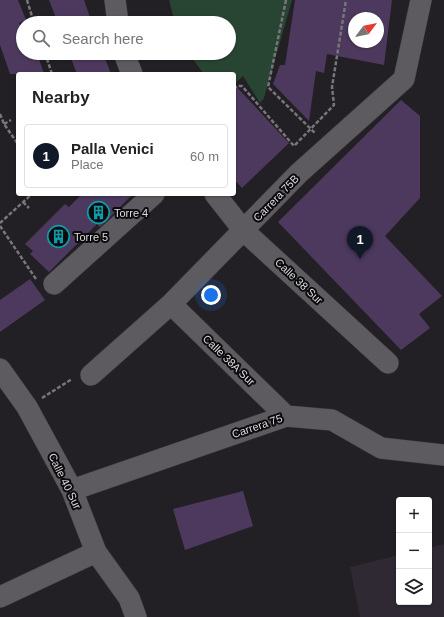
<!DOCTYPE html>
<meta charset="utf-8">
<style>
:root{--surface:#fff;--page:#f6f6f6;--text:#222;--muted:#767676;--line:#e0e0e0;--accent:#111827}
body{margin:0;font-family:Helvetica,sans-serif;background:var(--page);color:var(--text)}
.controls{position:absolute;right:12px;bottom:12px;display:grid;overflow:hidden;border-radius:4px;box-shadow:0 1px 3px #0004}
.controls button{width:36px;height:36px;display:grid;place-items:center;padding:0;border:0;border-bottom:1px solid var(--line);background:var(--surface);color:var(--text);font:20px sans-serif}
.compass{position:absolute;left:348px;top:12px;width:36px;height:36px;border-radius:50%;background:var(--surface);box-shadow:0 1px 3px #0004;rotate:58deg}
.you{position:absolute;left:211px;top:295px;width:14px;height:14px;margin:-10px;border:3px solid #fff;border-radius:50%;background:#1a73e8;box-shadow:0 0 0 6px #1a73e833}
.badge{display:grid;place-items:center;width:26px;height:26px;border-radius:50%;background:var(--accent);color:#fff;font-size:13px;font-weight:700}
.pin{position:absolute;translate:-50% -33px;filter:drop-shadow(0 1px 2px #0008)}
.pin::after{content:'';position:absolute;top:21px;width:14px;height:12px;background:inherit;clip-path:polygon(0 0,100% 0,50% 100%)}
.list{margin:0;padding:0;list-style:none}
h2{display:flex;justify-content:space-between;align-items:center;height:52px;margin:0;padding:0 16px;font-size:17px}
h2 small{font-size:13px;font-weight:400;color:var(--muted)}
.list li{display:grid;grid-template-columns:26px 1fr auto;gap:12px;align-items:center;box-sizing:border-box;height:64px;margin:0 8px 8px;padding:0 8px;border:1px solid var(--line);border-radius:4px}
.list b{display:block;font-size:15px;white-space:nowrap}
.list p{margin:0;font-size:13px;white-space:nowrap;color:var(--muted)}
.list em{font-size:13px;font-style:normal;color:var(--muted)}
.icon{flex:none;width:22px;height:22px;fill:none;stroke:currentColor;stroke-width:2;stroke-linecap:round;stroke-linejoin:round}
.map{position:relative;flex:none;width:444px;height:617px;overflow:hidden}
.search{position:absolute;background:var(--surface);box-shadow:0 1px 3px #0004;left:16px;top:16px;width:220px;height:44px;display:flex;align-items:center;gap:10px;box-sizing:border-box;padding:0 14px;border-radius:22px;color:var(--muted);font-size:15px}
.panel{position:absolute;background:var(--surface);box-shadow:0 1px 3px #0004;left:16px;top:72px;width:220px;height:124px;border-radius:4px}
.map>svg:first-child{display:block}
.built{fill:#2e2933}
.green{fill:#284432}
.building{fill:#4c395d;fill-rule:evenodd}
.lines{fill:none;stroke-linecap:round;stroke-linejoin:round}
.street-casing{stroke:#3e3c40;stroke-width:22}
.path{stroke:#78767a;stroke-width:2.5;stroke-dasharray:4 2;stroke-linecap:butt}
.street{stroke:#5d5a60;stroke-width:21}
.labels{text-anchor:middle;stroke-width:4;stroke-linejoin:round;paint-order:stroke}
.street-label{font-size:11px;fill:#dedce0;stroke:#0b0a0c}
.poi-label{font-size:11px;fill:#dedce0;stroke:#0b0a0c;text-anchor:start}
</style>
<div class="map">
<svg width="444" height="617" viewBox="0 0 444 617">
<rect width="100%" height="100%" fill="#222025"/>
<path class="built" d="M444 544V617H360L350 567 399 555V602H429V548Z"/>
<path class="green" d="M169 0H292L264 98 260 103 243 76 234 84V74H204L188 53H229V23H175Z"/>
<path class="building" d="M0 0H18L26 20 19 23 23 32V53H37L44 74H10L0 45Z
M49 0H84L92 23H58Z
M295 0H392L384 65 327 54 324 73 316 71 309 121 273 84 280 65H285ZM354 18H378V42H354Z
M69 53H103L111 74H77Z
M234 84 289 143 242 188 234 179Z
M401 100 420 116V198L385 236 442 296 419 314 430 328 401 350 278 222Z
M82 194H133L100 227 97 224 49 272 30 254 33 251 25 244 65 204 69 207Z
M30 279 45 300 0 332V300Z
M243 491 253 526 185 550 173 509Z"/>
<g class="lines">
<defs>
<path id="street" d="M115 0 118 23
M124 53 132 74
M215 194 244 231 388 363
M54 284 154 194
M171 304 286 416
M0 369 27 407 72 490 96 552 129 598 136 617
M91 375 171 304 299 173 404 79 421 0
M72 490 286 416 332 420 381 448 444 455
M0 597 96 552"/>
</defs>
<use href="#street" class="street-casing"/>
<path class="path" d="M27 0 34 23
M286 0 268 87 315 133
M45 53 52 74
M234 89 237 86H242L294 146 334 105 332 87 346 0
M0 114 4 124 18 144
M4 124 11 120
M23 202 29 208
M0 223 32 194
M0 226 36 279
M42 398 72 379"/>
<use href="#street" class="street"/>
</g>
<defs>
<symbol id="building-ring" viewBox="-11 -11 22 22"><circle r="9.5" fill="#0b0a0c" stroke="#0f9aa8" stroke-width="1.5"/><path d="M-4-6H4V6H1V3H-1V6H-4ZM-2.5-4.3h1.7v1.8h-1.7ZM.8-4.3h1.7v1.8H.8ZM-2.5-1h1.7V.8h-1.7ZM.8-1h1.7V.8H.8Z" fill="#0f9aa8"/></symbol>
</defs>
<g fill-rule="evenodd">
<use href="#building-ring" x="86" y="200" width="25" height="25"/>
<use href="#building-ring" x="46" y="224" width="25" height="25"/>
</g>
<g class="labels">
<g class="street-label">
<text transform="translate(276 198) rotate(-46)" y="4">Carrera 75B</text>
<text transform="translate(299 281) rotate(43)" y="4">Calle 38 Sur</text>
<text transform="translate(229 360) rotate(44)" y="4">Calle 38A Sur</text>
<text transform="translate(257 426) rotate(-19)" y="4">Carrera 75</text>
<text transform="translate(65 481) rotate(64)" y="4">Calle 40 Sur</text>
</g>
<g class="poi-label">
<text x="114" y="217">Torre 4</text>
<text x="74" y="241">Torre 5</text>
</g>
</g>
</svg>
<div class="controls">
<button>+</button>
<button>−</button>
<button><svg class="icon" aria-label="layers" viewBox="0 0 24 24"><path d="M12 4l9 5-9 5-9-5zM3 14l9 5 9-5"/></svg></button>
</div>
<svg class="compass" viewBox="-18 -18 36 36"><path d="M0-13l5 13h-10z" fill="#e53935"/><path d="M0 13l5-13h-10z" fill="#767676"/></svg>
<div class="you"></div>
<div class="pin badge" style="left:360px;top:259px">1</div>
<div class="search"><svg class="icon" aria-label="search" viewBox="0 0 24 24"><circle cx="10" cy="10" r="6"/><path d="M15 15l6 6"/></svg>Search here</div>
<section class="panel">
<h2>Nearby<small></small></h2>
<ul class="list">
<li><span class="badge">1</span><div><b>Palla Venici</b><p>Place</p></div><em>60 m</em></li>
</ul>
</section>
</div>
